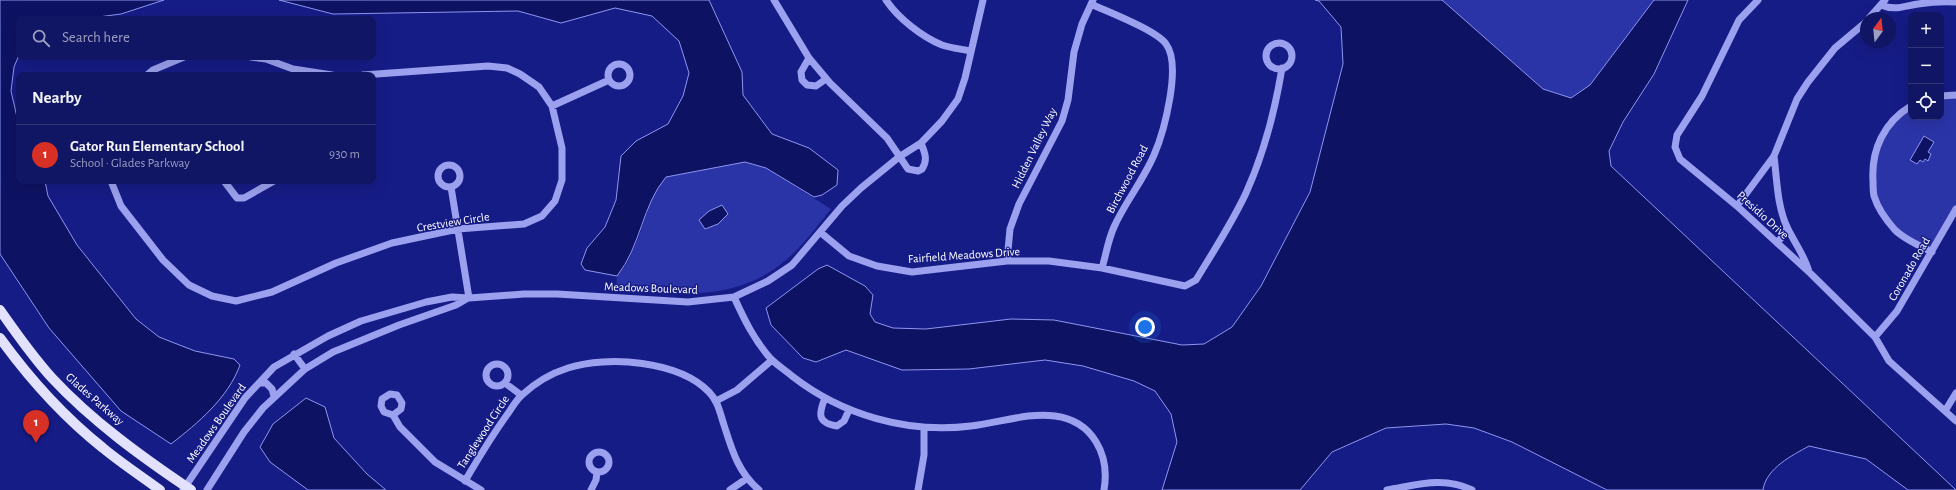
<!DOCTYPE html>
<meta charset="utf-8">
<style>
:root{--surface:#101564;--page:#191e6a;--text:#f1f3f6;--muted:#9c9fbf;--line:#303478;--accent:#d93025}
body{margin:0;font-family:"Alegreya Sans",sans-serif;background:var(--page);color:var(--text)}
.controls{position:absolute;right:12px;top:12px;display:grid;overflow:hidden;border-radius:8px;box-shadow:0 4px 16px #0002}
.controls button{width:36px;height:36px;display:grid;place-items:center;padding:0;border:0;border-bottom:1px solid var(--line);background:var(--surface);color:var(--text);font:20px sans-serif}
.compass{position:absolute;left:1860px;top:12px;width:36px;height:36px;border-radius:50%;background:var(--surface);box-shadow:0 4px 16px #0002;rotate:15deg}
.you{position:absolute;left:1145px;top:327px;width:14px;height:14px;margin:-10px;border:3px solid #fff;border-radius:50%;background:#1a73e8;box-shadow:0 0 0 6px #1a73e833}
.badge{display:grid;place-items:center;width:26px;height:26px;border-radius:50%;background:var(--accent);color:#fff;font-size:13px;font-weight:700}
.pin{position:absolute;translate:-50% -33px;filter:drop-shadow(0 1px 2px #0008)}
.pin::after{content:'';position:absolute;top:21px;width:14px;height:12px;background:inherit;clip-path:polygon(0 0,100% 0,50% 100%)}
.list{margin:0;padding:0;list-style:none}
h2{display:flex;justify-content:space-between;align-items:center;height:52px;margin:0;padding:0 16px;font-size:17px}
h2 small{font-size:13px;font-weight:400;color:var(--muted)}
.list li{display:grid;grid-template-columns:26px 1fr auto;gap:12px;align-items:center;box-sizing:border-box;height:60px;padding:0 16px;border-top:1px solid var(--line)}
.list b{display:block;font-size:15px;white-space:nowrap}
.list p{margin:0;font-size:13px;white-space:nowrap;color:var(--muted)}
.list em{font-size:13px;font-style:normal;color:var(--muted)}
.icon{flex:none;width:22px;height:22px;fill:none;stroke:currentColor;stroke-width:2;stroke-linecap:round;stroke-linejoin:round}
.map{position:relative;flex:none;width:1956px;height:490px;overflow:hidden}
.search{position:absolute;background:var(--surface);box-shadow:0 4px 16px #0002;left:16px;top:16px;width:360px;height:44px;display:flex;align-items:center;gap:10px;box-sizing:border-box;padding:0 14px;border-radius:8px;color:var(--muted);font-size:15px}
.panel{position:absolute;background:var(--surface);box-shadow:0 4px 16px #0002;left:16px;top:72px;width:360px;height:112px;border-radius:8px}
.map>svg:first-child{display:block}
.green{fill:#2b34a7}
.water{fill:#0e1263;stroke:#8e96f1}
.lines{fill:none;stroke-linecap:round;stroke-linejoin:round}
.minor{stroke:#9ba1ee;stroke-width:7}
.major{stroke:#e2e2ff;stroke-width:10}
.labels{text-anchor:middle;stroke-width:3;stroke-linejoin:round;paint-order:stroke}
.street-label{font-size:12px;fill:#fff;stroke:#161c86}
</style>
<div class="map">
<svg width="1956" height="490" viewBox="0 0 1956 490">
<rect width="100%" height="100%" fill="#161c86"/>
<path class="green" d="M1442 0H1654L1590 85 1571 98 1543 89Z
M1956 95V209L1932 252 1896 231 1874 195 1877 146 1884 133 1911 106V117H1941V96Z
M745 162 766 168 831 209C817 226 804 245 787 259 738 303 675 294 616 290L617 276 626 265 637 241 655 190 666 177Z"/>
<path class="water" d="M0 0H164L121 14 83 19H19V55L14 67 11 91 19 126V181H45L48 196 77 245 136 319 159 337 195 351 234 359 240 365C228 398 198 423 171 444L121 411 49 328 0 254Z
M279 0H709L742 72 743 95 772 134 809 148 838 170 837 185 822 195 814 197 766 168 745 162 666 177C642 205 641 246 617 276L585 270 581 264 587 248 605 227 616 200 621 156 636 141 668 124 683 96 689 73 679 41 652 16 615 8 561 23 518 11 333 14Z
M1315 0H1442L1543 89 1571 98 1590 85 1654 0H1688L1654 74 1623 122 1609 151 1611 166 1956 490H1908L1866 459 1809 446C1793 455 1766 468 1763 490H1607L1512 442 1474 428 1446 424 1386 428 1332 452 1300 490H1162L1177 442 1171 414 1155 391 1134 381 1083 366 1045 360 969 369 902 370 846 350 816 362 803 358 771 325 766 308 818 269 827 265 865 286 873 295 870 314 875 322 893 328 926 329 1011 319 1054 320 1182 345 1204 344 1232 327 1261 286 1310 192 1343 64 1341 27 1319 1Z
M1924 136 1934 142 1928 152 1931 154 1928 161 1925 159 1923 162 1920 160 1917 164 1910 160Z
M722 205 728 214 718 224 705 229 699 220 709 211Z
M306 398 325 407 334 438 367 474 386 490H308L270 462 260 447 273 424Z"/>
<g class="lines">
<path class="minor" d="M774 0 809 58 830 83 887 138 908 169 918 171 922 169C928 160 925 153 921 143
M886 0C898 18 922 37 942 45 951 48 961 49 970 51
M1758 0 1739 20 1702 96 1677 135 1675 147 1680 159 1737 206 1809 272 1875 337 1889 361 1956 421
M1091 4C1108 12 1156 30 1166 44 1182 65 1164 132 1154 155 1143 181 1125 202 1114 227 1108 240 1106 255 1102 268
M1881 5C1895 11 1904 6 1918 4 1931 2 1943 1 1956 2
M1869 18 1885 0
M1266 56a13 13 0 1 1 26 0a13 13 0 1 1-26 0Z
M251 57 266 59 293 69 332 75
M809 58 801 72 802 80 807 85 816 86 826 79
M608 75a11 11 0 1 1 22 0a11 11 0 1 1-22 0Z
M147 75 153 70 184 57
M1941 96 1956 95
M552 106 609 80
M1911 106C1884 122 1871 150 1873 181 1873 186 1873 191 1874 196 1878 209 1886 220 1895 230 1904 239 1920 246 1932 252
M1774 156C1777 180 1777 205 1787 227 1794 242 1805 256 1809 272
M438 176a11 11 0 1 1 22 0a11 11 0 1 1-22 0Z
M111 181 121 206 163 260 189 285 212 296 236 301 272 292 336 263 392 243 458 229 524 224 542 216 555 201 562 180V148L552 106 539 87 520 74 507 68 488 66 363 75
M224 181 237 198H244L274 181
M451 187 469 298
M1737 206 1774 156 1797 99 1808 82 1835 48 1866 22
M820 232 849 256 877 266 912 272 1007 261H1049L1102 268 1185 286 1196 280C1213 252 1232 223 1246 193 1264 153 1275 111 1282 68
M1777 243 1786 232 1787 227
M1007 261 1010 229 1019 204 1062 121 1068 100 1074 52 1082 24 1093 0
M734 297C744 319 754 340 771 359 777 365 785 370 792 376 842 415 908 434 971 426 999 423 1028 412 1055 416 1093 421 1110 455 1104 490
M1875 337 1897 311 1956 209
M294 354 305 369
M486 375a11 11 0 1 1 22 0a11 11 0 1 1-22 0Z
M259 383H266L272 389 274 396
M505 383 521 395
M825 398C818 415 818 423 837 426L844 421 849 410
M716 401 737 390 772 360
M1945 411 1956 393
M393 415 401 409 402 403 397 395 390 394 382 399 381 406 384 412 393 415 400 427 435 462 481 490
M589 462a10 10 0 1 1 20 0a10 10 0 1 1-20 0Z
M465 481C479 457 493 434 509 412 513 406 517 399 522 395 535 383 552 373 568 368 608 355 679 361 709 392 718 401 720 413 724 425 732 450 738 472 759 490
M183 490 245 398 274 367 328 336 361 321 426 302 452 297 469 298 524 294H557L688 302 734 297 768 281 792 265 842 206 861 188 899 157 921 143 942 121 958 99 965 78 983 0
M207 490 244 432 263 408 305 369 333 352 399 325 456 305 468 298
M591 490 596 480 597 472
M730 490 746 479
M918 490 924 455V428
M1387 490C1417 485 1443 476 1472 490"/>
<path class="major" d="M0 310C16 333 33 357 52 378 92 421 142 457 191 490
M0 338C29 378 64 417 103 448 121 463 141 476 160 490"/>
</g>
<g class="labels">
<g class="street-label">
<text transform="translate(1034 148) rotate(-64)" y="4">Hidden Valley Way</text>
<text transform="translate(1127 179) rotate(-62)" y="4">Birchwood Road</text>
<text transform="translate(1763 215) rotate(42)" y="4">Presidio Drive</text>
<text transform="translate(453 222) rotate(-9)" y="4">Crestview Circle</text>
<text transform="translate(964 255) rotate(-4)" y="4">Fairfield Meadows Drive</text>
<text transform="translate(1909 269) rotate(-60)" y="4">Coronado Road</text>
<text transform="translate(651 288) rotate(2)" y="4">Meadows Boulevard</text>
<text transform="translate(95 399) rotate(41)" y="4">Glades Parkway</text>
<text transform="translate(216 423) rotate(-55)" y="4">Meadows Boulevard</text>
<text transform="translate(483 432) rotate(-57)" y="4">Tanglewood Circle</text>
</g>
</g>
</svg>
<div class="controls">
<button>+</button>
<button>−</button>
<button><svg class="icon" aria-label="locate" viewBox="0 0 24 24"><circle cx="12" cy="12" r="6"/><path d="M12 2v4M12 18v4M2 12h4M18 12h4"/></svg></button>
</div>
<svg class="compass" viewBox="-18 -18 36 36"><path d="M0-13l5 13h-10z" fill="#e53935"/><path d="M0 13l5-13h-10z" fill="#9c9fbf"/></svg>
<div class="you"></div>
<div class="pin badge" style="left:36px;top:443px">1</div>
<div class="search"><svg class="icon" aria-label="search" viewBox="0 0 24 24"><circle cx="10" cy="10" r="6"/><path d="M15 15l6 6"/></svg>Search here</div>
<section class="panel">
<h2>Nearby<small></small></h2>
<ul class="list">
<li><span class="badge">1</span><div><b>Gator Run Elementary School</b><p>School · Glades Parkway</p></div><em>930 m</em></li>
</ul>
</section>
</div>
